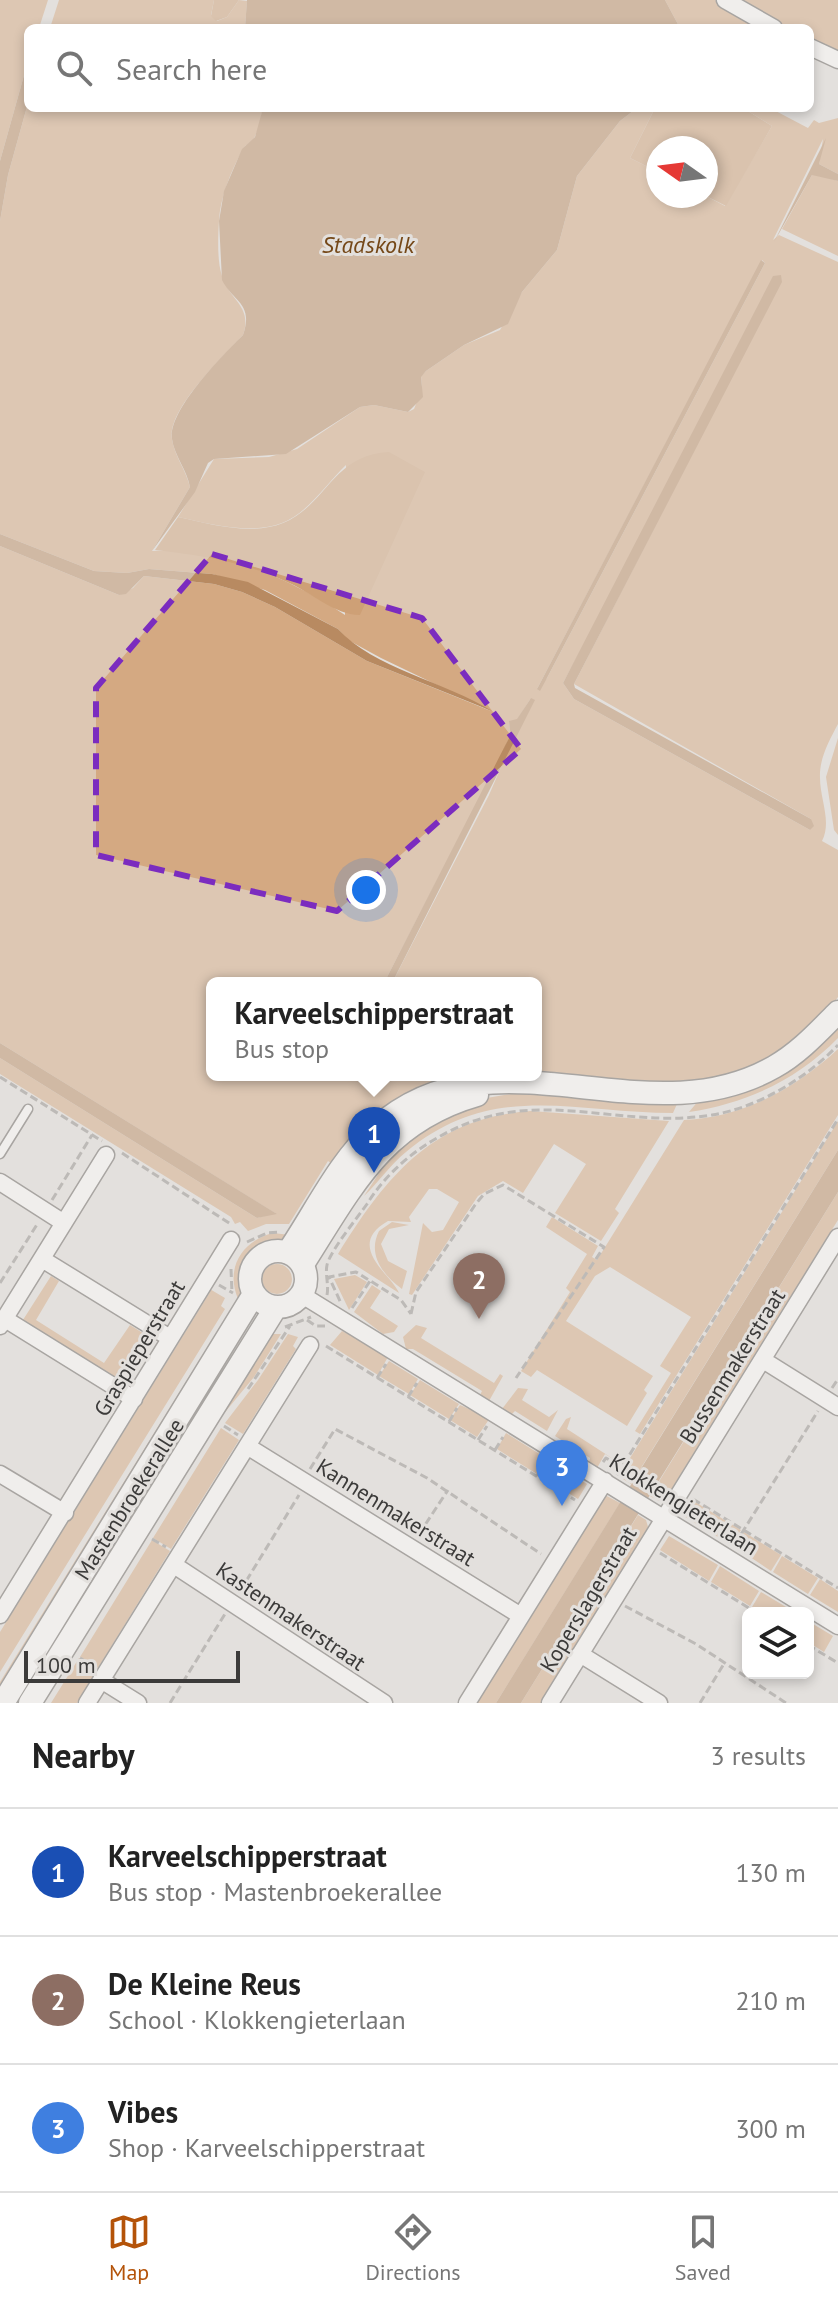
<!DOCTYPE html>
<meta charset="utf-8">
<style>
:root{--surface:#fff;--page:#f6f6f6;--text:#222;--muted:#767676;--line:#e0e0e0;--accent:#b45309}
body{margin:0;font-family:"PT Sans",sans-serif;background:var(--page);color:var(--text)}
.controls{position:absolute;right:24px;bottom:24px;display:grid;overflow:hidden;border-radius:12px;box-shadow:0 4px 12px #0003}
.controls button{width:72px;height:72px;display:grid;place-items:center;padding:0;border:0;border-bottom:2px solid var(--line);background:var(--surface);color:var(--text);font:40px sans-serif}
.compass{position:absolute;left:646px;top:136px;width:72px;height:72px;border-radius:50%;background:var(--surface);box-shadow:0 4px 12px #0003;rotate:284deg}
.scale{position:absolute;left:24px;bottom:20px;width:216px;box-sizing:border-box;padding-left:8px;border:4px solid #3c3b3a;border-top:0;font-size:22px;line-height:28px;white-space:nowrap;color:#3c3b3a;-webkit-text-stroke:6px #e3e0dd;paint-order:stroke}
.you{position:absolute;left:366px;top:890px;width:28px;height:28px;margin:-20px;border:6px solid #fff;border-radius:50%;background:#1a73e8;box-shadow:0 0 0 12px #1a73e833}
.badge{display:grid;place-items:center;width:52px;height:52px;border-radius:50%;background:var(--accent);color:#fff;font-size:26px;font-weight:700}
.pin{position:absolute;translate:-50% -66px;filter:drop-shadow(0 2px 4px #0008)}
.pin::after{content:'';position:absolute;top:42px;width:28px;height:24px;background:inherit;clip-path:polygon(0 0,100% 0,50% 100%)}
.popup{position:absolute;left:206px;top:977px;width:336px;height:104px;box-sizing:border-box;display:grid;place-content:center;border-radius:12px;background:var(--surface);filter:drop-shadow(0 2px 6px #0005);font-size:26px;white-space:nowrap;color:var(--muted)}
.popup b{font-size:30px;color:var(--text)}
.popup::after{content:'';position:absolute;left:50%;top:100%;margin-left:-16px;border:16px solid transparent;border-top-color:var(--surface)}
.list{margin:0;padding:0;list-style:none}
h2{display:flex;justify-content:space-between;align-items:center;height:104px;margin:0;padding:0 32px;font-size:34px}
h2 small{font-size:26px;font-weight:400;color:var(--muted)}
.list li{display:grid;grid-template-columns:52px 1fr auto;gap:24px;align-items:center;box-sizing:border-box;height:128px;padding:0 32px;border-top:2px solid var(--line)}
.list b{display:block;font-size:30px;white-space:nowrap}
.list p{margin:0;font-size:26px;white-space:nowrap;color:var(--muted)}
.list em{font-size:26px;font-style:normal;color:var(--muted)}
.icon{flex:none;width:44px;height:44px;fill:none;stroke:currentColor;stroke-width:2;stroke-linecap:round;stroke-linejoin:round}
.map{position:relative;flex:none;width:838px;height:1703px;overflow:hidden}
.search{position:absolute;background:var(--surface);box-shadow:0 4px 12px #0003;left:24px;right:24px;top:24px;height:88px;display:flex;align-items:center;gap:20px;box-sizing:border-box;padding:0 28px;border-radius:12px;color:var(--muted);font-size:30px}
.sheet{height:488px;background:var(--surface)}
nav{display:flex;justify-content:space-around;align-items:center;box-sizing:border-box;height:112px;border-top:2px solid var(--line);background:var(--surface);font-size:22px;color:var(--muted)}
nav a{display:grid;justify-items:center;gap:4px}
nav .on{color:var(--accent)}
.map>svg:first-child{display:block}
.green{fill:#d4a982;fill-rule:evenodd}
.forest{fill:#cea076}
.water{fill:#b88a61}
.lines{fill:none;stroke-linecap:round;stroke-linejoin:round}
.lane-casing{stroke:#615e5b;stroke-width:11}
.street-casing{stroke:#615e5b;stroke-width:19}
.secondary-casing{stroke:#615e5b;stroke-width:25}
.path{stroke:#8e8c8a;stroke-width:3;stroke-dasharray:8 4;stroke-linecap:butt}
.lane{stroke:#fff;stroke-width:8}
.street{stroke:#fff;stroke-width:16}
.secondary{stroke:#fff;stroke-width:22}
.marked{fill:none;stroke:#7b2cbf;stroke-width:6;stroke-dasharray:16 10;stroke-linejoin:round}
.labels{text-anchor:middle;stroke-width:6;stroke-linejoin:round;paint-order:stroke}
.street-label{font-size:22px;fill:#3c3b3a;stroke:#e3e0dd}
.water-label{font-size:24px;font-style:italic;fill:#754818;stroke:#e3e0dd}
</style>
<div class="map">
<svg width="838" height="1703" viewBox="0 0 838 1703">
<rect width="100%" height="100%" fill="#e3e0dd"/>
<path class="green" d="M0 0H48L39 28H28V61L0 161Z
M59 0H214L211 15 217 21 227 17 239 0 247 1 245 28H50Z
M665 0H715L765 28H680Z
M735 0H838V54L810 40V28H786Z
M28 103V108H263C261 117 259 130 254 138 251 143 244 145 242 151 231 171 220 198 219 221 218 237 217 261 222 276 229 300 253 306 243 335 224 356 167 409 172 439 174 455 186 470 190 487L152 551C219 547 291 579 345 615L346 465C327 483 307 514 282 523 250 535 210 524 178 517L214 459 269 457 297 449 360 407 374 405 408 412 414 409 422 389 421 376 426 371 464 345 500 330 522 292 557 250 577 176 620 121 637 108H655L630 158 658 172V196H706L725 206 772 126 743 108H770L808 128 814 120 819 123 838 118V174L819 164 823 139 773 240 779 235 838 262V724C829 741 819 759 820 778 820 799 832 822 822 841L838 850V997C806 1043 746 1082 689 1086 643 1089 583 1078 536 1075V983H392L489 795 531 698 517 720 509 722 510 736 498 762 384 983H212V1075H505L332 1164 328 1161 289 1224H266L248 1231 240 1222 235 1224 231 1217 0 1074V1058L257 1218 275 1213 0 1043V546L119 595 133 588 144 576 214 584 242 592 275 607 367 661 491 711 381 658 348 640 338 629 265 590 212 574 149 569 127 573 94 571 0 534V221L8 175ZM762 260 765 263 547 678 537 689ZM783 277 574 684 811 819 810 830 574 699 563 683Z
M816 174 838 181V256L782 229 812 175Z
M838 738V835L834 830 826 777Z
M838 1021V1038C797 1080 747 1103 689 1112L699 1100Z
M838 1049V1115L640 1434 635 1431 671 1373 660 1366 691 1317 610 1267 595 1276 566 1321 653 1376 644 1390 647 1393 627 1426 537 1370 531 1377 521 1371 570 1292 566 1288 587 1254 546 1227 552 1217 598 1246 592 1257 597 1260 684 1120C742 1118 796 1088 838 1049Z
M522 1092 677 1104 673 1113C574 1113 493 1080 406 1152 390 1165 378 1183 364 1196L389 1158 384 1154 475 1100Z
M531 1111 669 1121 615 1209 619 1213 601 1241 555 1213 586 1164 554 1144 523 1193 503 1181 478 1196 412 1295 409 1294 423 1223 432 1232 443 1230 459 1202 437 1189H429L409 1217 411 1222 388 1221C344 1246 392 1275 399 1293L338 1254C386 1177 432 1118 531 1111Z
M838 1121V1150L631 1484 623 1479 622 1471Z
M838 1192V1220L666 1498 659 1501 650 1496Z
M392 1222 409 1225 389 1229 381 1244 388 1261 407 1271 402 1289C383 1275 367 1255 379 1231Z
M273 1233 290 1235C268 1256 239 1244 245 1290L238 1299C225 1268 242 1241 273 1233Z
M262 1279a15 15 0 1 1 30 0a15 15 0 1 1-30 0Z
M355 1275 367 1282 349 1310 334 1279Z
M51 1276 59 1281 36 1320 104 1363 130 1325 154 1340 124 1387 21 1323Z
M372 1285 381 1291 370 1308 398 1326 394 1332 383 1334 354 1312Z
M208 1288 225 1298 221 1306 225 1309 0 1672V1632L210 1292Z
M231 1309 236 1316 0 1698V1682Z
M416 1325 427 1328 421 1338 494 1383 500 1374 503 1376 489 1401 480 1395 482 1391 413 1349H406L403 1337Z
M342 1331 389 1355 378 1375 330 1345Z
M269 1334H281L254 1377 221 1417 124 1573 116 1568Z
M288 1334 298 1337 293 1346 296 1349 243 1434 225 1423 258 1380Z
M389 1361 418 1379 409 1394 379 1376Z
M420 1380 459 1404 449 1419 410 1395Z
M518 1388 528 1389 522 1400 549 1417 558 1410 547 1431 515 1411 511 1415 502 1409Z
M460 1405 490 1418 477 1437 450 1420Z
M571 1417 567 1429 621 1464 605 1454 597 1468 589 1463 590 1458 555 1436 566 1419Z
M221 1428 239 1440 171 1549 153 1538Z
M506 1433 546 1458 537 1474 497 1449Z
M548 1460 587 1484 578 1499 539 1475Z
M603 1494 620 1503 496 1703H472L528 1614 534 1613 530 1610Z
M692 1500 741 1530 731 1545 682 1515Z
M638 1515 646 1520 648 1527 544 1703H521Z
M744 1532 781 1555 771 1571 735 1547Z
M669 1536 718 1565 709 1581 660 1550Z
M152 1540 170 1551 98 1668 80 1657Z
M782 1556 818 1578 808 1594 773 1572Z
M720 1566 759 1591 750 1606 711 1582Z
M820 1579 838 1591V1612L810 1595Z
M761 1592 796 1613H761L752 1607Z
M808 1621 833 1636 824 1652 808 1642Z
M79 1658 97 1670 77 1703H51Z"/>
<path class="forest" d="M214 0H239L227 17 216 21 211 16Z
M655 108H743L772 126 726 206 706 196V148H658V172L630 158Z
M389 452 425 472 360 615C334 615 311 592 287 582 245 562 200 555 155 550L178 517C210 524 251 536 283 523 327 505 332 455 389 452Z"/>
<path class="water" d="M247 0H665L680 28H245Z
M28 61V103L8 175 0 221V161Z
M263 108H637L620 121 577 176 557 250 522 292 508 324 464 345 426 371 421 377 423 397 408 412 374 405 360 407 286 454 214 459 208 463 195 492 152 551 190 487C187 470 174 455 172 439 168 410 223 355 243 335 254 303 233 302 222 280L219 221 224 191 242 149 255 137Z
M826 138 819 164 838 174V181L812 175 774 242Z
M761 260 765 263 547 678 540 691 537 689Z
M781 275 782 282 574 684 575 688 811 819 814 826 810 830 574 699 563 683 773 276Z
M0 534 94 571 127 573 149 569 212 574 248 582 338 629C373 668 446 682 492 711L367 661 275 607 242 592 214 584 144 576 126 594 119 595 0 546Z
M531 698 535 700 392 983H384L510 736 509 721 517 719Z
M0 1043 277 1214 257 1218 0 1058Z
M838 1150V1192L521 1703H496Z"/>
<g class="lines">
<defs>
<path id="lane" d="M0 1154 28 1109"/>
<path id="street" d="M725 0 774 28
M810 47 838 60
M0 1182 64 1223
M42 1259 170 1338
M302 1295 838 1626
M5 1319 134 1399
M0 1326 106 1155
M763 1360 838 1407
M247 1446 521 1616
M0 1474 65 1513
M174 1565 384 1703
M0 1615 231 1240
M580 1654 659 1703
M101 1680 138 1703
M87 1703 310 1345
M467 1703 605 1481
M550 1703 838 1237"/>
<path id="secondary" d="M250 1279a28 28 0 1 1 56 0a28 28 0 1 1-56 0Z
M288 1252C316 1211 338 1162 376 1128 494 1023 644 1141 774 1067 799 1053 818 1032 838 1012
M303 1264C352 1187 383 1122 477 1095
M3 1703 254 1294
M30 1703 276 1307"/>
</defs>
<use href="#lane" class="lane-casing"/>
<use href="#street" class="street-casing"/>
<use href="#secondary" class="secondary-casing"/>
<path class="path" d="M0 1077 102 1141
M122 1153 232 1225
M52 1200 92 1135
M247 1242 267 1233 281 1232
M231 1269 232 1293
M0 1283 38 1223
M219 1285 233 1293
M327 1295C329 1285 325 1274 327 1265 330 1251 358 1217 367 1204 387 1172 415 1149 448 1132 540 1085 617 1130 712 1115 757 1108 807 1078 838 1045
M340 1301 329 1277 356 1272 401 1300 411 1314
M352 1308 370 1281
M411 1314 416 1292 475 1205 484 1194 503 1185 604 1247 516 1378
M307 1320 316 1326H325
M285 1327 311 1317
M326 1346 575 1500
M377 1378 386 1364
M832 1388 838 1379
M248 1389 290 1326
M408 1397 417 1383
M449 1422 457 1408
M224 1426 238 1435
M478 1440 487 1426
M495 1450 503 1437
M603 1462 606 1458 622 1467
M310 1469 335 1429 427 1478 541 1554
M617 1475 838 1119
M537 1476 545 1463
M693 1499 838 1588
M419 1534 448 1490
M152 1539 166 1547
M735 1544 818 1411
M660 1553 757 1613
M240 1591 299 1495
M625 1606 696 1644 786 1703
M808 1645 838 1663
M80 1658 94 1667
M170 1703 225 1614
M700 1703 725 1662"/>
<use href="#lane" class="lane"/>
<use href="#street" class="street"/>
<use href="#secondary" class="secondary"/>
</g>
<path d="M0 0H838V1703H0ZM212 554 422 618 521 749 337 911 96 855V688Z" fill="#e3e0dd" fill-opacity=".55" fill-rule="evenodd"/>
<path class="marked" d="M212 554 422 618 521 749 337 911 96 855V688Z"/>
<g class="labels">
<g class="street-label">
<text transform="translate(139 1348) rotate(-59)" y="8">Graspieperstraat</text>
<text transform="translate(732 1366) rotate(-58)" y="8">Bussenmakerstraat</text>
<text transform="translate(129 1499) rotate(-58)" y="8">Mastenbroekerallee</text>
<text transform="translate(684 1504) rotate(32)" y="8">Klokkengieterlaan</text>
<text transform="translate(396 1512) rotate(32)" y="8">Kannenmakerstraat</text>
<text transform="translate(588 1599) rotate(-59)" y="8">Koperslagerstraat</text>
<text transform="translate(291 1616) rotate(34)" y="8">Kastenmakerstraat</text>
</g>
<g class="water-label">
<text x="368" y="253">Stadskolk</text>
</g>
</g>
</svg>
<div class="controls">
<button><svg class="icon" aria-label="layers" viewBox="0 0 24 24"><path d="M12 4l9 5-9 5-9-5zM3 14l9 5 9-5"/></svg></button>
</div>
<svg class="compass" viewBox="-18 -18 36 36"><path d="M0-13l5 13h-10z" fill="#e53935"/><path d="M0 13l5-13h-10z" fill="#767676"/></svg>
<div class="scale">100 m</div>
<div class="you"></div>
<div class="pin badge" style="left:374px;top:1173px;background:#1a4fb4">1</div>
<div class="popup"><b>Karveelschipperstraat</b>Bus stop</div>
<div class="pin badge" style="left:479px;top:1319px;background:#8d6e63">2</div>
<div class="pin badge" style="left:562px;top:1506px;background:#3f7fe0">3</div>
<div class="search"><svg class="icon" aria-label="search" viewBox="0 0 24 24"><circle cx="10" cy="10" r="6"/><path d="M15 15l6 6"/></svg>Search here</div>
</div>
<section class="sheet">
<h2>Nearby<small>3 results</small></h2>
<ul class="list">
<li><span class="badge" style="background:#1a4fb4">1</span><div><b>Karveelschipperstraat</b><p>Bus stop · Mastenbroekerallee</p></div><em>130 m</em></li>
<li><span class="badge" style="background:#8d6e63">2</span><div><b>De Kleine Reus</b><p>School · Klokkengieterlaan</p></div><em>210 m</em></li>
<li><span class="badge" style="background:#3f7fe0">3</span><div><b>Vibes</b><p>Shop · Karveelschipperstraat</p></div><em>300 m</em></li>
</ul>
</section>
<nav>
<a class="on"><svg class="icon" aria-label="map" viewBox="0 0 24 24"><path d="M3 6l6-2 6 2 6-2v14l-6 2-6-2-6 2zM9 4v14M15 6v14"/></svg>Map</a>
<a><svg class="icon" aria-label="directions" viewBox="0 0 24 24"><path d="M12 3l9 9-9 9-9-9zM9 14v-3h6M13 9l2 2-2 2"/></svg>Directions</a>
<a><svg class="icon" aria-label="saved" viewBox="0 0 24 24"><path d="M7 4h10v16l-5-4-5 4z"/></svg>Saved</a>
</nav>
